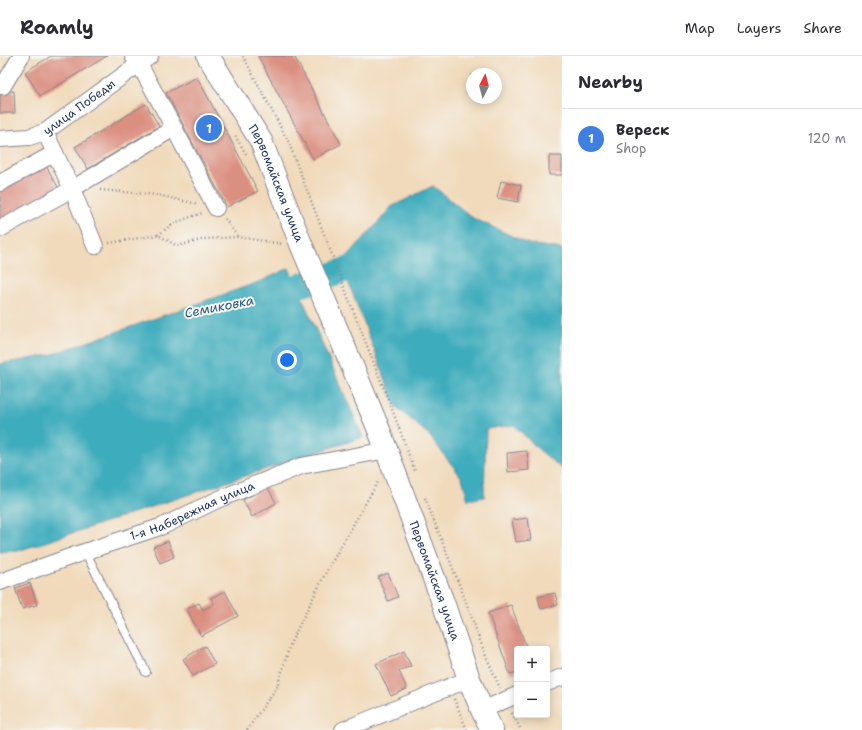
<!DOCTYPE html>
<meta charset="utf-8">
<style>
:root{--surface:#fff;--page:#f7f7f7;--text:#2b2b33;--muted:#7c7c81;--line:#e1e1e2;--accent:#c8321e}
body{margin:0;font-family:"Shantell Sans",sans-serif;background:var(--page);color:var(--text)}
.controls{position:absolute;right:12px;bottom:12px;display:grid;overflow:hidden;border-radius:4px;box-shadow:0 2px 10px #0003}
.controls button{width:36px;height:36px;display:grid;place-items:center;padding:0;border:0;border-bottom:1px solid var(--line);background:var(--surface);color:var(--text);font:20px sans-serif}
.compass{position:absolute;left:466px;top:12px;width:36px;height:36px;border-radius:50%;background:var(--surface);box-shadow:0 2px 10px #0003;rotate:6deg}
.you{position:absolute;left:287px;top:304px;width:14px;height:14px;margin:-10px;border:3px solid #fff;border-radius:50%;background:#1a73e8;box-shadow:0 0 0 6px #1a73e833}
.badge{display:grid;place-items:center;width:26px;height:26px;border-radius:50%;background:var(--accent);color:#fff;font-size:13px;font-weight:700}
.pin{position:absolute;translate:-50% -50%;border:2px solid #fff;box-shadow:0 1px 4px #0006}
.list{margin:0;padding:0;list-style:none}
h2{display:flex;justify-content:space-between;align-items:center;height:52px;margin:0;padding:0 16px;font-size:17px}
h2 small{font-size:13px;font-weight:400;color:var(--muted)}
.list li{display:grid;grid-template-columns:26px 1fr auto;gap:12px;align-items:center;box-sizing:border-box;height:60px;padding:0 16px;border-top:1px solid var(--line)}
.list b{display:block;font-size:15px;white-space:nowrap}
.list p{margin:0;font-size:13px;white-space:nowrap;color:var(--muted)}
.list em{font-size:13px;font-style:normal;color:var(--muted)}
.map{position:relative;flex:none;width:562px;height:674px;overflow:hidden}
header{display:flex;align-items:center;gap:24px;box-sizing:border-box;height:56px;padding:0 20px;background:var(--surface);border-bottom:1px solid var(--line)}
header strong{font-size:19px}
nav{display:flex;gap:22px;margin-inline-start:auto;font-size:14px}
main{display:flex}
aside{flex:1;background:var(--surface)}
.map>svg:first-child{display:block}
.water{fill:#3eacbc;stroke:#2c6e8d}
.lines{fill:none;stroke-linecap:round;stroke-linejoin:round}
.river{stroke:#3eacbc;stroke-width:25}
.building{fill:#db8f81}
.lane-casing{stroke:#86848c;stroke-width:10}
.street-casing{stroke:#86848c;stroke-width:18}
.primary-casing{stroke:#86848c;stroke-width:24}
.path{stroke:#86848c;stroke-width:2.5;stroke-dasharray:1 3;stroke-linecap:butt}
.lane{stroke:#fff;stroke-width:8}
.street{stroke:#fff;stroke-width:16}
.primary{stroke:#fff;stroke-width:22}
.labels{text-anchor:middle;stroke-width:4;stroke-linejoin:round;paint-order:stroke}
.street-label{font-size:12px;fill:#1b2f5e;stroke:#f6f6f2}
.water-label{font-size:13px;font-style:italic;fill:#275b7f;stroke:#f6f6f2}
</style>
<header>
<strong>Roamly</strong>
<nav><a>Map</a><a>Layers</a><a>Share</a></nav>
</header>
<main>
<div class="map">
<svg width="562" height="674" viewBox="0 0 562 674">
<rect width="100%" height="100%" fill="#f6f6f2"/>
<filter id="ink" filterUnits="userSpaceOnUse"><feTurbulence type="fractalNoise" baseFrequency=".025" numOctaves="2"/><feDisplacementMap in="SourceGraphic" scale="8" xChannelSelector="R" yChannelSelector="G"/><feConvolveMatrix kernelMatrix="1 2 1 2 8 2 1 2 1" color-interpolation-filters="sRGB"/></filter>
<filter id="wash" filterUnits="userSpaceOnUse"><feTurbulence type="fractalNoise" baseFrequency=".012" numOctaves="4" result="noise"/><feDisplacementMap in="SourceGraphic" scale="16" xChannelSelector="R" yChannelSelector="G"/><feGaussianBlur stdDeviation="0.9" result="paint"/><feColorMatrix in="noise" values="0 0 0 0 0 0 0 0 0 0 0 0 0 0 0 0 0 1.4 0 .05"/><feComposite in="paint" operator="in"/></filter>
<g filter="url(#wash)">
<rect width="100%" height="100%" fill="#f1dabb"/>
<path class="water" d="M433 130 473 162 529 188 562 193V413L536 391 514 369 486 373 484 441 468 444 462 422 428 378 396 351 341 207 376 169 391 151Z
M289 212 363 381 18 495 0 496V308L50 299 259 226Z"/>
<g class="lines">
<path class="river" d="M266 241 366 207 376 209"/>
</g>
<g id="blocks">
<path class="building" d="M51 0H107L40 40 25 16Z
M258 0H294L341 88 313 103Z
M472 18V36L467 35Z
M197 21 258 135 227 151 166 37Z
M14 35 15 57H0V36Z
M146 48 159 70 88 113 75 91Z
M549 100H562V119H549Z
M45 108 59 133 0 166V133Z
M501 125 521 129 518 146 497 142Z
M527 395 529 414 508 416 507 397Z
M267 430 276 447 252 461 243 444Z
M528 462 531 484 516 486 512 464Z
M168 485 174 501 160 507 153 491Z
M388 517 398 541 388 545 378 521Z
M30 527 37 549 22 553 15 532Z
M225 535 238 560 201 580 187 553 199 547 203 554 214 548 211 542Z
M555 537 558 549 541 553 538 541Z
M511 549 527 593H517V616L510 618 488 557Z
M205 590 215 608 193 620 183 603Z
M404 595 411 610 399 615 407 633 391 640 376 608Z"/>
</g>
</g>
<g filter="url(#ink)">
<use href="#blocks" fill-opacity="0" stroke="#86848c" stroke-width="1"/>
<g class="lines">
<defs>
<path id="lane" d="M85 495 146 616"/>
<g id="street">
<path d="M0 30H3L21 0"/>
<path d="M174 72 216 152"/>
<path d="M45 76 72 133 95 190"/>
<path id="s1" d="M0 83 29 81 45 76 150 0"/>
<path d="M0 127 55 97"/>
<path d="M0 173 72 133 174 72 139 8 133 0"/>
<path id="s2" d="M0 526 78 498 163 470 217 444 301 410 387 394"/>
<path d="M547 627 562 621"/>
<path d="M482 654 517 639"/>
<path d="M343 674 469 623"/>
</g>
<g id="primary">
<path id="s3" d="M208 0 261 85 301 188 379 374 444 549 469 623 482 654 492 674"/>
</g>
</defs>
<use href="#lane" class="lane-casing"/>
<use href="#street" class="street-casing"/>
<use href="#primary" class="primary-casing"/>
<path class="path" d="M243 0 288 85 334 204 344 231 395 361 415 415
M235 80 246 98
M100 134 157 139 198 148
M225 163 238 181
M158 179 174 167 202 157
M109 187 158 179 177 190 205 183 238 181 283 188
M425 442 463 538 485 598 500 632
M454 643 467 674
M512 657 521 674
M247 674 277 631 291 586 325 518 379 424"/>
<use href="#lane" class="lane"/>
<use href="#street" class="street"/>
<use href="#primary" class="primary"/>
</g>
</g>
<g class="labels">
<g class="street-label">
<text dy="4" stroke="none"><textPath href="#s1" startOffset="88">улица Победы</textPath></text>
<text dy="4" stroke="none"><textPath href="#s3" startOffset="145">Первомайская улица</textPath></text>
<text dy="4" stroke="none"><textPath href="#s2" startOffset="205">1-я Набережная улица</textPath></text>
<text dy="4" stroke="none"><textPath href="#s3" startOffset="573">Первомайская улица</textPath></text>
</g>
<g class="water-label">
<text transform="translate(219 250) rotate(-11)" y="5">Семиковка</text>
</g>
</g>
</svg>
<div class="controls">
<button>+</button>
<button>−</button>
</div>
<svg class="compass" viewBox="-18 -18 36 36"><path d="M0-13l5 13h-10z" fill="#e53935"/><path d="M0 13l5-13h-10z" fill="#7c7c81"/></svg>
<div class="you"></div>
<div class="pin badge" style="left:209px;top:72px;background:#3f7fe0">1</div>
</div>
<aside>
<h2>Nearby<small></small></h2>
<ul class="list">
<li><span class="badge" style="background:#3f7fe0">1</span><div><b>Вереск</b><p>Shop</p></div><em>120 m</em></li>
</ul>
</aside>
</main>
